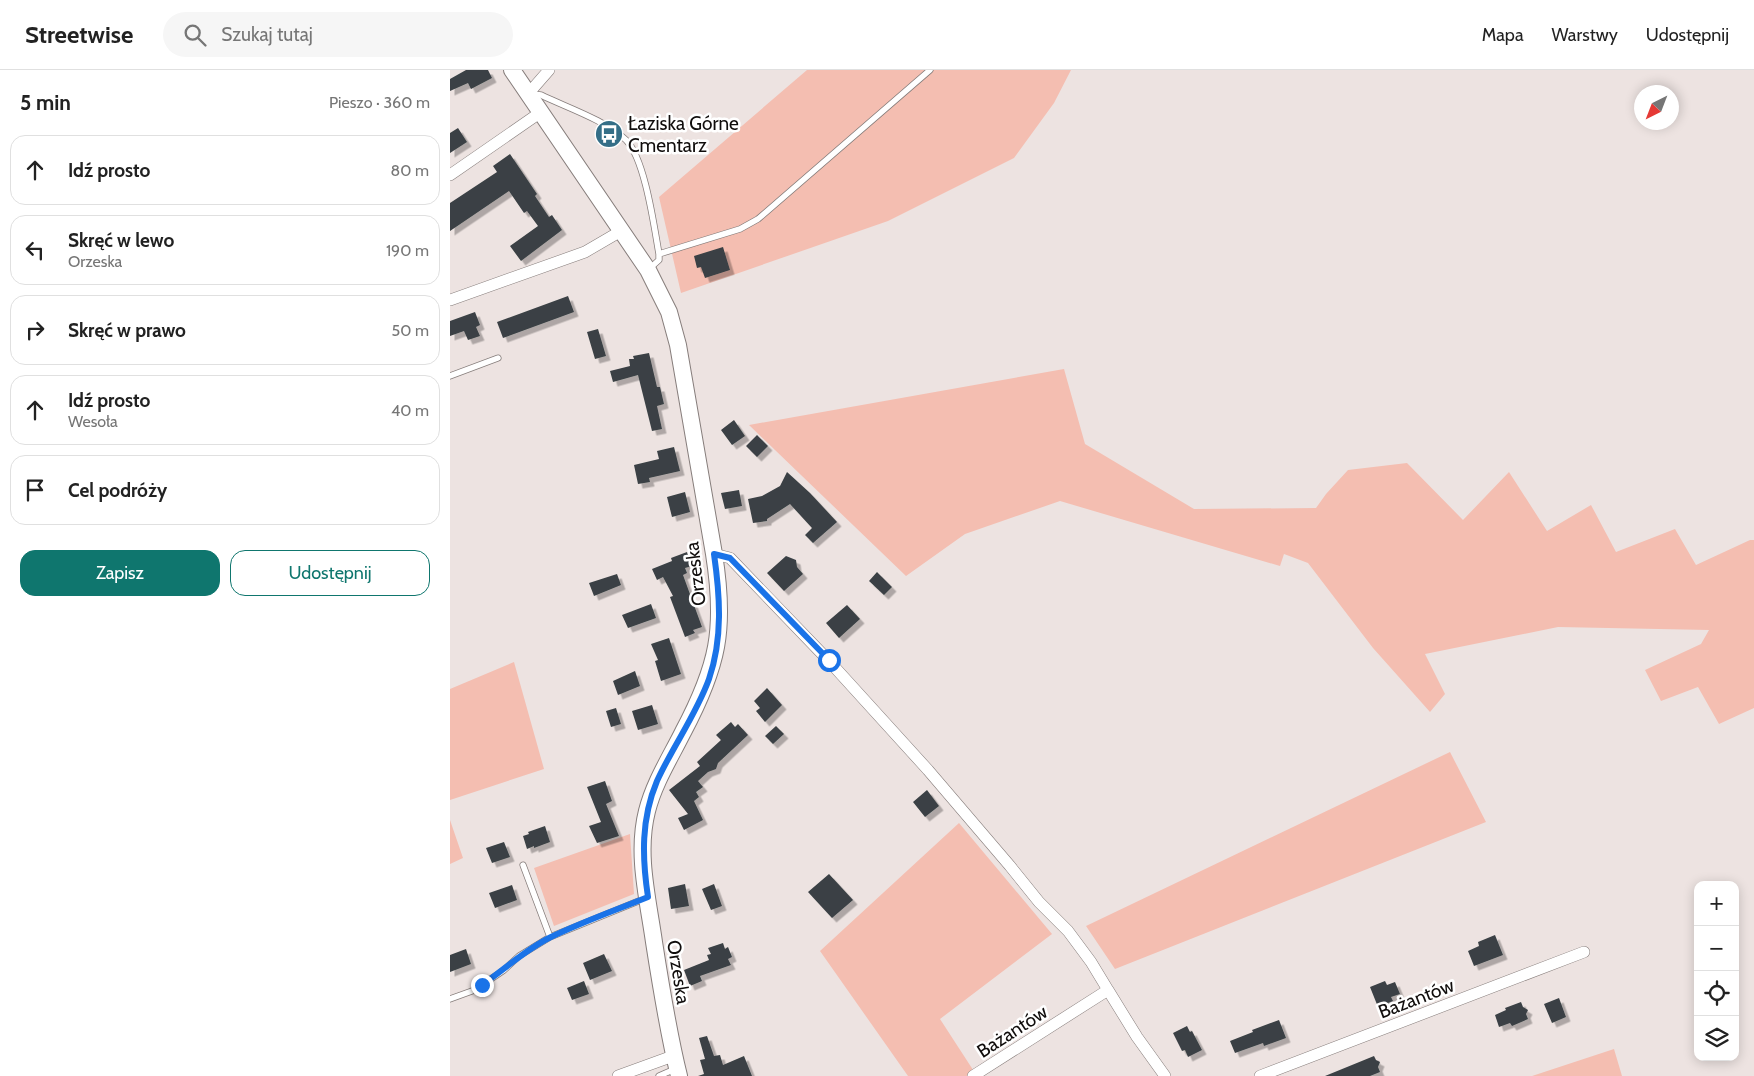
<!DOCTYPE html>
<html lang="pl">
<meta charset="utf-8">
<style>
:root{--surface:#fff;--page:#f6f6f6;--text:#222;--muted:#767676;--line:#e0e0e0;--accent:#0f766e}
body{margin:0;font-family:Cabin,sans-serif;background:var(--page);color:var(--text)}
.controls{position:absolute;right:15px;bottom:15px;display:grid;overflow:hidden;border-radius:10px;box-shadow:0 2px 12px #0003}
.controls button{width:45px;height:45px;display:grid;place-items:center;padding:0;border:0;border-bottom:1px solid var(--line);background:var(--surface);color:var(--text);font:25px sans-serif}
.compass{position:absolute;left:1184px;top:15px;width:45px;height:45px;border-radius:50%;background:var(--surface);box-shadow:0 2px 12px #0003;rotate:222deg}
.stop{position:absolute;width:15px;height:15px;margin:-11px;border:4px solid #1a73e8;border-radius:50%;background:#fff}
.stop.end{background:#1a73e8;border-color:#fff;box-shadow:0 1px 5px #0008}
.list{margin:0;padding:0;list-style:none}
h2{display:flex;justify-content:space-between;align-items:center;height:65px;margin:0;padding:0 20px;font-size:21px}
h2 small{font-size:16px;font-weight:400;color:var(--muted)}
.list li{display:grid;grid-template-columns:32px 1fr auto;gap:15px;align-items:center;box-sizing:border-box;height:70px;margin:0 10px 10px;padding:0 10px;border:1px solid var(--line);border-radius:15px}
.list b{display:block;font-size:19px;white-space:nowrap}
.list p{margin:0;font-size:16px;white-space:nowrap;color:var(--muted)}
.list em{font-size:16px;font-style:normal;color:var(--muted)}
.actions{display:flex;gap:10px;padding:15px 20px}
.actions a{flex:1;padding:11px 0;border:1px solid var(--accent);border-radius:15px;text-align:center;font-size:18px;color:var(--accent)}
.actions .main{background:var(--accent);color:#fff}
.icon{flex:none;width:28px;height:28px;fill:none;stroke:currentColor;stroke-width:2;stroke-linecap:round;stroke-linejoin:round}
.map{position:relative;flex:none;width:1304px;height:1006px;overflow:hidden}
header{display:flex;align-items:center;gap:30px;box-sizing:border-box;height:70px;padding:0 25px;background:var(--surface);border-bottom:1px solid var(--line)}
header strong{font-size:24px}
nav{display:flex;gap:28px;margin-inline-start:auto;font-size:18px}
.search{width:350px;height:45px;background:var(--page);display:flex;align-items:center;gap:12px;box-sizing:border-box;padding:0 18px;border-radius:28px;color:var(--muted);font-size:19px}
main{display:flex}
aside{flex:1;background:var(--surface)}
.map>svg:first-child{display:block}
.green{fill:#f4beb1}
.building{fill:#3a4144;filter:url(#shadow)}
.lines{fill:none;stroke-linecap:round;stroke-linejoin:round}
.lane-casing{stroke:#867d7b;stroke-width:7}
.street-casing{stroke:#867d7b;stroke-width:12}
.secondary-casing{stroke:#867d7b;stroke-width:18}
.lane{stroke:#fff;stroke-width:5.5}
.street{stroke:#fff;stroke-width:11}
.secondary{stroke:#fff;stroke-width:16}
.route{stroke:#1a73e8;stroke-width:6}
.labels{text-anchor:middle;stroke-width:5;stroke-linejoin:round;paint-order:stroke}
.poi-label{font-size:19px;fill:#100d0c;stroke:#fff;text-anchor:start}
.street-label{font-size:19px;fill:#100d0c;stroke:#fff}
</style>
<header>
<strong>Streetwise</strong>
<div class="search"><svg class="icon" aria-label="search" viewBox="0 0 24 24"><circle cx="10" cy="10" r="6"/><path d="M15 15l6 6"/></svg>Szukaj tutaj</div>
<nav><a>Mapa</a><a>Warstwy</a><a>Udostępnij</a></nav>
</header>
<main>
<aside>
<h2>5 min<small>Pieszo · 360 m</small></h2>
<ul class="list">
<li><svg class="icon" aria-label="ahead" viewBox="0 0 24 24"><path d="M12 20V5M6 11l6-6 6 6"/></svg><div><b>Idź prosto</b></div><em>80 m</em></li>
<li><svg class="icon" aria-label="left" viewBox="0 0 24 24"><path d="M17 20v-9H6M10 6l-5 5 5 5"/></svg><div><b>Skręć w lewo</b><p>Orzeska</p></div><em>190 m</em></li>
<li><svg class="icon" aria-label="right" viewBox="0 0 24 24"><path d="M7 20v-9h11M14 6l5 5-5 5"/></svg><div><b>Skręć w prawo</b></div><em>50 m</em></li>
<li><svg class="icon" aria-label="ahead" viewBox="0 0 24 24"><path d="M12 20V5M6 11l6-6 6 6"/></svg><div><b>Idź prosto</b><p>Wesoła</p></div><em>40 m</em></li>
<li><svg class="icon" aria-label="arrive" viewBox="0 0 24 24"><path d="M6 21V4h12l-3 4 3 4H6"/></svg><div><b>Cel podróży</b></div></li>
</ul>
<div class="actions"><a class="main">Zapisz</a><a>Udostępnij</a></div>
</aside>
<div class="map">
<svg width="1304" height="1006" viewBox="0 0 1304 1006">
<defs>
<filter id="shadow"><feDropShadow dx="4.5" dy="4.5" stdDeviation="0" flood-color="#0004"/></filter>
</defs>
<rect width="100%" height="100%" fill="#ede3e1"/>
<path class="green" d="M357 0H621L604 33 564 88 438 151 231 223 209 127Z
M614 299 635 374 744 439 866 438 876 424 898 400 957 393 1013 450 1059 402 1097 461 1141 435 1166 482 1225 459 1246 495 1300 470H1304V638L1269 654 1248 617 1211 631 1195 600 1251 574 1259 560 1108 557 975 584 995 624 980 642 923 578 858 493 834 484 830 496 610 431 515 464 456 506 299 355Z
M64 592 94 699 0 730V619Z
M1000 682 1036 752 665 899 636 856Z
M0 750 13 788 0 794Z
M509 753 602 864 490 949 527 1006H458L370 881Z
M180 764 184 824 104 856 84 798Z
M1164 979 1172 1006H1082Z"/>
<path class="building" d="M16 0H38L42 8 21 19 18 13 0 21V9Z
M8 58 17 72 0 83V63Z
M60 84 87 124 85 126 99 147 102 145 112 160 71 191 60 176 88 156 77 141 74 143 59 121 0 161V133L47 102 43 96Z
M273 177 280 200 255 208 251 197 247 198 244 186Z
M118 226 124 242 53 268 47 252Z
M25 242 30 255 26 257 30 266 18 270 14 261 0 266V251Z
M148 259 156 286 145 289 137 262Z
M199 283 207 317H210L214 334 207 336 212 359 202 361 188 305 163 312 160 301 180 296 179 289H184L183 286Z
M284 350 295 366 282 375 271 360Z
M307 365 318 376 307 387 296 376Z
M224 377 230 401 199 408 200 412 188 414 184 395 209 389 207 381Z
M337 402 360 423 387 452 363 473 355 465 362 458 340 434 317 449V451L303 453 298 429 312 426 330 416Z
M289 420 292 436 275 439 271 423Z
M235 422 240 442 222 447 217 427Z
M237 482 242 496 235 498 237 503 233 505 252 557 243 560 245 563 235 567 220 527 223 526 213 507 207 510 202 499 222 491 221 488Z
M336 486 346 490 347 497 353 504 334 521 317 503Z
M427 502 442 517 434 525 419 511Z
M167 504 171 515 144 526 139 513Z
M201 534 206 548 178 558 172 545Z
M397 535 410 549 389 568 376 553Z
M219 568 231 604 211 611 205 591 208 590 201 574Z
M185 601 190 616 168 625 163 611Z
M317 618 332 635 315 652 306 641 310 638 304 631Z
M202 635 208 654 188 660 182 641Z
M166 638 171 654 161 657 156 641Z
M281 652 285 657 288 654 298 665 268 693 266 699 258 702 248 711 253 717 246 722 249 727 244 731 253 750 234 760 228 748 238 744 219 720 250 696 247 692 271 670 266 665Z
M326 656 334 664 323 674 315 666Z
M155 711 162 731 156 734 169 766 147 773 139 756 151 752 137 717Z
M477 720 489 736 475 747 463 732Z
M95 756 100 772 84 778V776L77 779 73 766 79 764 78 762Z
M54 772 60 787 42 793 36 778Z
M379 804 403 830 382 848 358 822Z
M235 814 239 836 221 839 218 818Z
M264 814 272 836 261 840 252 819Z
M62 815 67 830 45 838 39 823Z
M1045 865 1053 885 1024 896 1018 881 1029 876 1028 872Z
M273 873 275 879 278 877 282 887 278 889 281 895 250 906 252 911 240 916 234 900 259 890 257 885 261 884 258 878Z
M16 879 21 894 0 902V885Z
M154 884 162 901 140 910 133 893Z
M134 911 139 924 122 930 117 918Z
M935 911 937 915 945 912 950 924 941 927 943 931 928 937 920 917Z
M1109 928 1116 947 1102 953 1094 934Z
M1071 932 1073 937 1078 940 1076 944 1078 949 1062 956 1060 953 1049 957 1045 945 1056 940 1055 938Z
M829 950 836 968 814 976 813 973 785 983 780 971 803 962 802 960Z
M737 956 740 962 742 961 752 980 738 987 735 980 732 981 723 963Z
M257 966 264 986 270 985 273 995 294 986 302 1006H248L254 1004 250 990 255 989 249 968Z
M924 986 926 990 930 992 928 997 930 1002 920 1006H875Z"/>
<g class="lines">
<defs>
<path id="lane" d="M83 24 91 25C118 38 155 50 176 70 195 89 204 156 209 184V190L199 199
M209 184 290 159 308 149 480 0
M0 306 48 288
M73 795 100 867 196 828
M0 929 22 921 32 915 54 900 69 886 100 867
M209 1006 225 999"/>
<path id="street" d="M78 24 99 0
M0 105 91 42
M0 230 135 182 171 161
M264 484 280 488 379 591 478 700 560 796 589 832 618 861 641 892 658 920
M168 1006 223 986
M523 1006 658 920 687 967 715 1006
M810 1006 1134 882"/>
<path id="secondary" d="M62 0 198 200 219 242 228 275 264 484C276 559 268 596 233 662 220 688 204 713 197 741 186 784 198 829 204 872 211 917 218 962 229 1006"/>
</defs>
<use href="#lane" class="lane-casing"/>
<use href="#street" class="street-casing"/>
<use href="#secondary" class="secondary-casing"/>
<use href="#lane" class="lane"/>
<use href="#street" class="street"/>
<use href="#secondary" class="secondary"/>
</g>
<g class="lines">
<path class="route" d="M32 915C55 899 76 879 101 867 132 852 166 840 198 827 192 787 191 749 207 711 223 676 246 645 259 609 273 568 270 526 264 484L280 488 379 590"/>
</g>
<defs>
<symbol id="bus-disc" viewBox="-11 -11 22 22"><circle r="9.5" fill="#346e87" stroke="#fff"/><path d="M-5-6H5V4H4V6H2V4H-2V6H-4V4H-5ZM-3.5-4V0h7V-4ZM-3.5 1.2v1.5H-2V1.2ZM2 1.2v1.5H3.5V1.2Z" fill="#fff"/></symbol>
</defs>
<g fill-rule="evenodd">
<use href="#bus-disc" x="143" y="48" width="32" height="32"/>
</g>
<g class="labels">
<g class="poi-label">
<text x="178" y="60">Łaziska Górne<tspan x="178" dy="22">Cmentarz</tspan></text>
</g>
<g class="street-label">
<text transform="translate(245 504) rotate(-97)" y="7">Orzeska</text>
<text transform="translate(229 902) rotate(81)" y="7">Orzeska</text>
<text transform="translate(966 928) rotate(-21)" y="7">Bażantów</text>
<text transform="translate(562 961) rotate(-33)" y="7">Bażantów</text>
</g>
</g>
</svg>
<div class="controls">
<button>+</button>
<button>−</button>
<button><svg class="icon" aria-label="locate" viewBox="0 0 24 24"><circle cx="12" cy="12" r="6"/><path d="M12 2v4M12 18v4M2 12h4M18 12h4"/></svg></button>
<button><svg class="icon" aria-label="layers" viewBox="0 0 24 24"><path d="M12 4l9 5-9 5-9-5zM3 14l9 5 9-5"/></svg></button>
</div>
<svg class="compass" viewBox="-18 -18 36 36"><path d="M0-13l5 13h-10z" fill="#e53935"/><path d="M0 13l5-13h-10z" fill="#767676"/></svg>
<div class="stop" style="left:379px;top:590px"></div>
<div class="stop end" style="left:32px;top:915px"></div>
</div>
</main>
